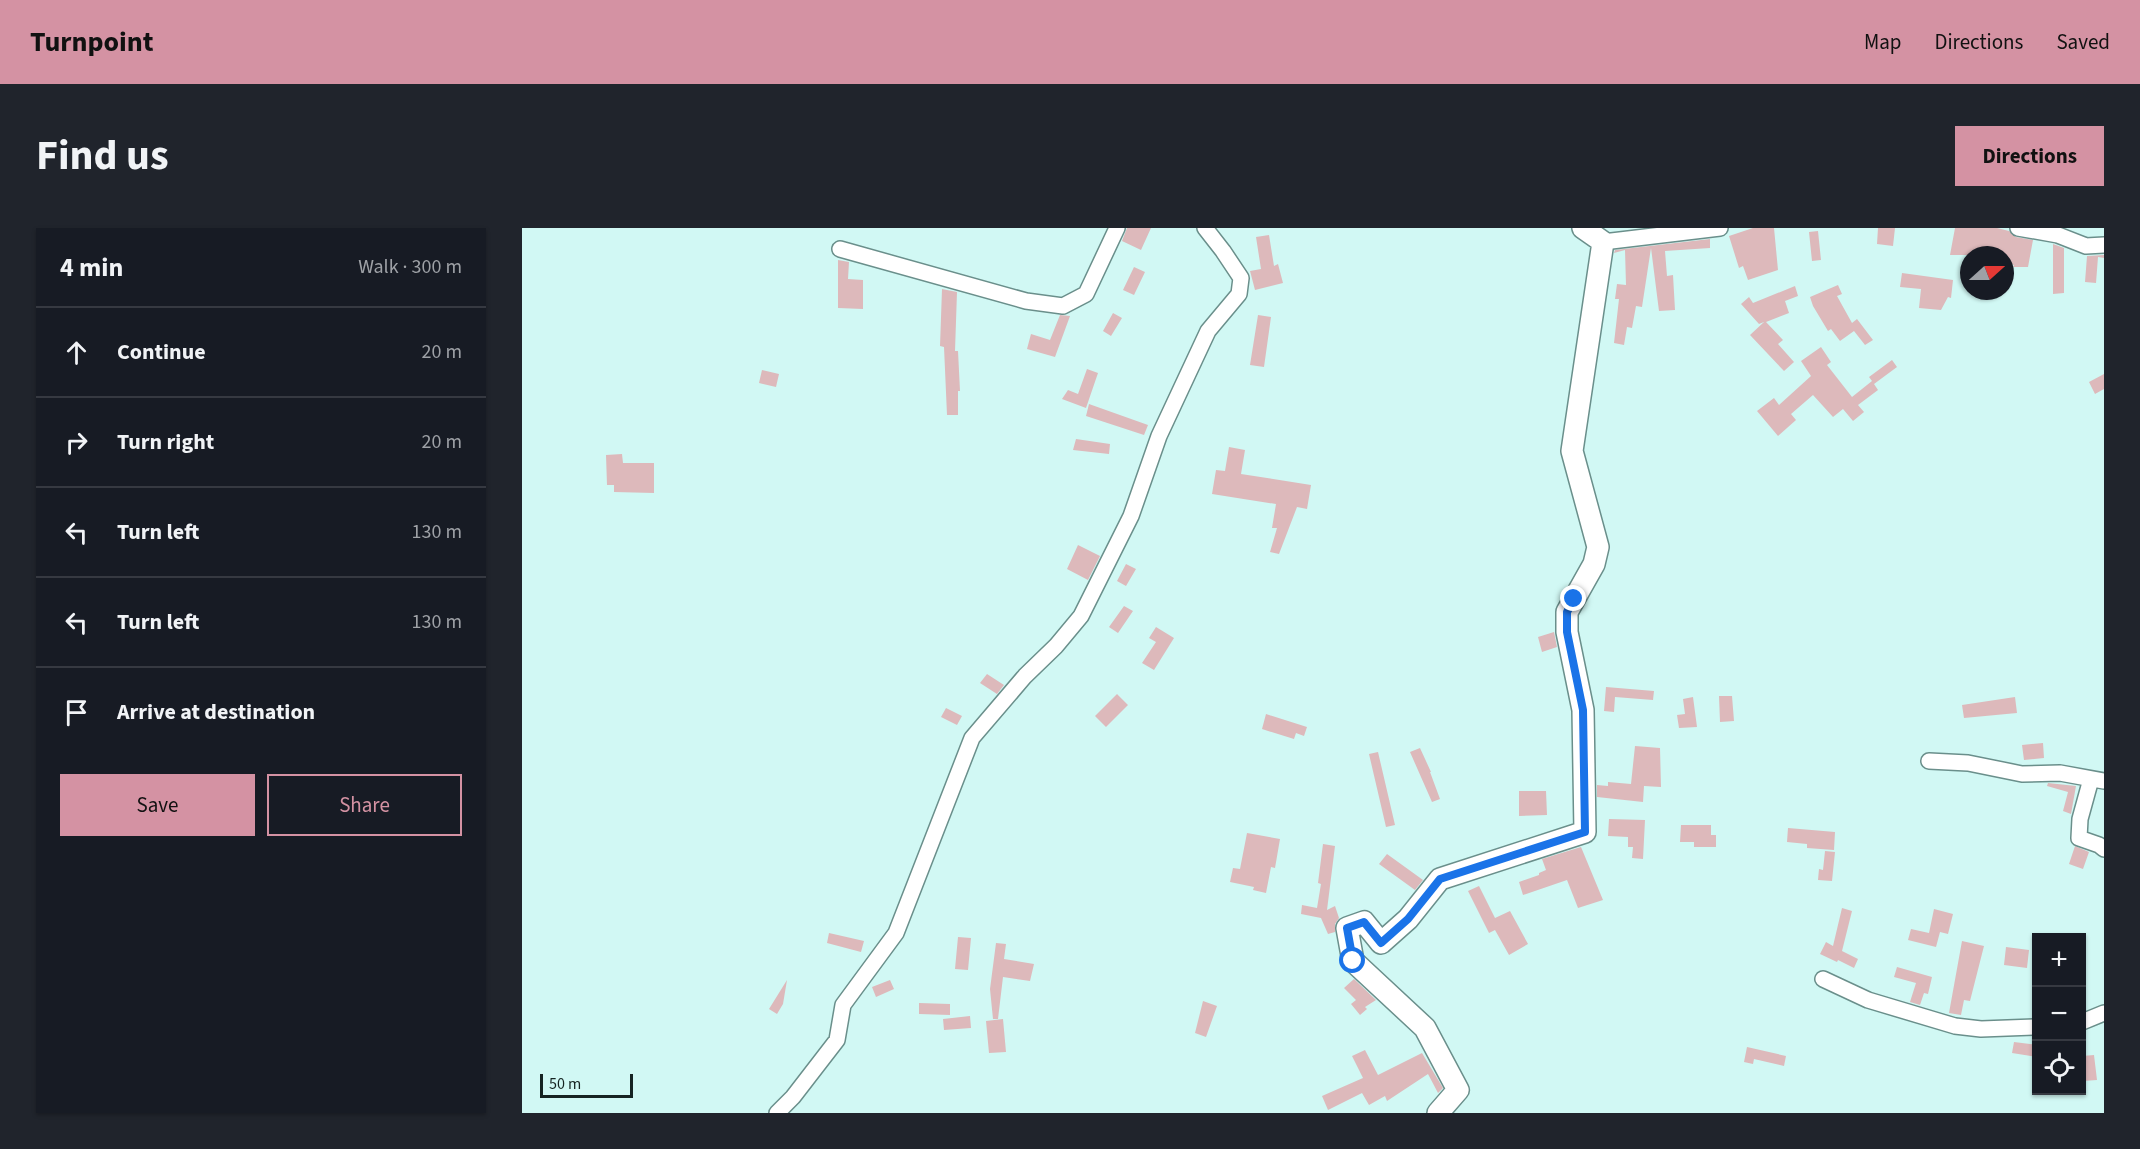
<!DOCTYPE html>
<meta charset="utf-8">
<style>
:root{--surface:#171b24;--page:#20242c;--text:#f1f3f6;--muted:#9ea1a6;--line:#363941;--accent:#d492a3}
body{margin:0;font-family:"Source Sans 3",sans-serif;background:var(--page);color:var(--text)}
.controls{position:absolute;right:18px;bottom:18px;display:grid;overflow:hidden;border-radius:0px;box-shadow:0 2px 4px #0004}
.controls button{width:54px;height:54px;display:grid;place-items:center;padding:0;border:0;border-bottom:2px solid var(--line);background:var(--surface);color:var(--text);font:30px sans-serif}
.compass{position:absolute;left:1438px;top:18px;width:54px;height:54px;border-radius:50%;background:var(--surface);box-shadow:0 2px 4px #0004;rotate:69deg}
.scale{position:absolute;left:18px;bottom:15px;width:93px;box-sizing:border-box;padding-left:6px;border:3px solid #152422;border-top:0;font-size:16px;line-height:21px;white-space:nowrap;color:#152422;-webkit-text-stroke:4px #d1f8f4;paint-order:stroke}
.stop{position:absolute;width:18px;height:18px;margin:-14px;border:4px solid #1a73e8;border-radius:50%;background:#fff}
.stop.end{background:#1a73e8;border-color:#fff;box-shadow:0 2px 6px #0008}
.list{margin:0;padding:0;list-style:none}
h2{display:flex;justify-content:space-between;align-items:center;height:78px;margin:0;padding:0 24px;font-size:26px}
h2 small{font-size:20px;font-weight:400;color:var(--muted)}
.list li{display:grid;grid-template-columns:39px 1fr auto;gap:18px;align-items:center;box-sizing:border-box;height:90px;padding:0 24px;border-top:2px solid var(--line)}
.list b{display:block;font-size:22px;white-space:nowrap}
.list em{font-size:20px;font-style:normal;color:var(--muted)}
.actions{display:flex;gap:12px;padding:18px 24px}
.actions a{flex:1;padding:14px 0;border:2px solid var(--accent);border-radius:0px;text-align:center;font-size:21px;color:var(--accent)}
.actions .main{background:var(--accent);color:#111}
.icon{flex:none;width:33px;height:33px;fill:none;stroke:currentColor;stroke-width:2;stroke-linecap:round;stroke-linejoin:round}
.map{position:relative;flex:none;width:1582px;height:885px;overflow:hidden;border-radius:0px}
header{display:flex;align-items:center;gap:36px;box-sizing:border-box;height:84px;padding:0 30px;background:var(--accent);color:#111}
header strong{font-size:28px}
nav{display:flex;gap:33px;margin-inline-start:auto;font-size:21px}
.intro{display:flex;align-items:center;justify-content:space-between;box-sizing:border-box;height:144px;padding:0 36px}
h1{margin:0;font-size:42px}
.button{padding:15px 27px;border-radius:0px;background:var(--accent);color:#111;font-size:21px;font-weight:700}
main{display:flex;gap:36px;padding:0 36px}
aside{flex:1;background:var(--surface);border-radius:0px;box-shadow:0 2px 4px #0004}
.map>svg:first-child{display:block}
.building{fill:#ddb9bb}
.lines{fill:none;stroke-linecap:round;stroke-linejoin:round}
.street-casing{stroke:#6a8f8b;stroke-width:18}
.secondary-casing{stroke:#6a8f8b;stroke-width:24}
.street{stroke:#fff;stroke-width:15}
.secondary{stroke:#fff;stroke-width:21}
.route{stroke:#1a73e8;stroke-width:8}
</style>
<header>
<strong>Turnpoint</strong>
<nav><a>Map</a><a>Directions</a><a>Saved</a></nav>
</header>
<div class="intro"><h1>Find us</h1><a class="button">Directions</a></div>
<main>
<aside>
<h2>4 min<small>Walk · 300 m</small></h2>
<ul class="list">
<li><svg class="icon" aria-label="ahead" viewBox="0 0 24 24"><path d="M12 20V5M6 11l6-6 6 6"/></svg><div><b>Continue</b></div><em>20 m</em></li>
<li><svg class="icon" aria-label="right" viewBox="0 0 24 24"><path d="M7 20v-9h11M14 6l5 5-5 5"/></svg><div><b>Turn right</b></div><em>20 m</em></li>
<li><svg class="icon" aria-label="left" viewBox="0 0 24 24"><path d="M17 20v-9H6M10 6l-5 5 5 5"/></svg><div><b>Turn left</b></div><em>130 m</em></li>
<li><svg class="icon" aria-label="left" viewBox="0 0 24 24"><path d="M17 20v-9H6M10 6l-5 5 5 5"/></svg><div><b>Turn left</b></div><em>130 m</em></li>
<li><svg class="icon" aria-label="arrive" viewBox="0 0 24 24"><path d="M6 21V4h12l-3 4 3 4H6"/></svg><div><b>Arrive at destination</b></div></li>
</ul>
<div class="actions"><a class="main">Save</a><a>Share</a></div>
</aside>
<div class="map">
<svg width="1582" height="885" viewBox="0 0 1582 885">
<rect width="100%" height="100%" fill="#d1f8f4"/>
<path class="building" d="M605 0H629L619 22 600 13Z
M1231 0H1252L1256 42 1226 52 1221 38 1217 40 1207 8Z
M1356 0H1373L1371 18 1355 16Z
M1433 0H1475L1487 3 1494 9 1511 12 1506 39H1491L1492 37 1483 35V27H1428Z
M1296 3 1299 32 1290 33 1287 4Z
M747 7 752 38 756 36 761 55 733 62 728 43 739 41 734 9Z
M1188 11V20L1143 23 1145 48 1151 47 1153 82 1137 83 1129 20 1120 79 1114 78 1110 100 1105 99 1102 117 1092 115 1097 71H1093L1095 56 1104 57 1103 22 1092 25 1093 22Z
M1531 16 1542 20V65L1531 66Z
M1582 27V30L1576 29 1574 55 1563 54 1565 28Z
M316 32 327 34 326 51 341 52V81L316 80Z
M612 39 623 44 612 67 601 62Z
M1380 45 1431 52 1429 70 1426 69 1419 82 1397 80 1399 61 1378 59Z
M1316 57 1320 66 1315 68 1330 95 1335 91 1351 112 1343 117 1332 103 1318 113 1309 101 1306 103 1291 78 1288 69Z
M1273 58 1276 68 1263 73 1267 85 1244 94 1261 112 1256 116 1272 134 1262 143 1228 107 1242 94 1237 96 1219 76 1227 69 1231 75Z
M420 61 435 64 433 123H436L438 163H436V187H425L422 119 418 118Z
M591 85 600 90 589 108 581 103Z
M538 87 548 88 533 129 505 121 509 106 528 112Z
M736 87 749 89 742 139 728 137Z
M1299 119 1309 134 1305 137 1330 169 1350 153 1347 149 1370 132 1375 139 1352 156 1356 162 1336 177 1342 184 1331 193 1321 181 1311 189 1291 167 1269 186 1274 192 1256 208 1235 183 1252 170 1257 177 1289 148 1279 133Z
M565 141 576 145 564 180 540 171 546 162 556 166Z
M240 142 257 146 254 159 237 155Z
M1582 146V161L1573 166 1567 154Z
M567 176 626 197 622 207 564 188Z
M554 211 588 216 587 226 551 222Z
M707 219 723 222 719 246 789 257 785 281 775 279 757 326 748 324 755 300H750L754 276 690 266 694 242 703 243Z
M100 226 101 235H132V265L92 264V257H85L84 227Z
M556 317 578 328 566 352 545 341Z
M604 336 614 341 604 358 595 353Z
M602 378 611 383 596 405 587 399Z
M634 399 652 410 632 442 620 435 634 414 627 410Z
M1032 404 1035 419 1020 424 1016 409Z
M465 446 482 457 475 466 458 455Z
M1084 459 1132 463 1131 472 1093 469 1092 484 1082 483Z
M595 466 606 477 584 499 573 488Z
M1197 468H1210L1212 493 1198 494Z
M1171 469 1175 499 1157 500 1155 487 1163 486 1161 471Z
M1493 469 1495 485 1442 490 1440 477Z
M424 480 440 488 435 497 419 489Z
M744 486 785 499 782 508 774 505 772 511 740 501Z
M1521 515 1522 530 1502 532 1500 517Z
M1113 518 1138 520 1139 559 1122 558 1121 574 1075 569V557L1086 558V554L1109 556Z
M898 520 909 544H908L918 571 910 574 888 524Z
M856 524 873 597 864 599 847 526Z
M1526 555 1554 558 1549 586 1541 583 1546 564 1525 558Z
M997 563H1024L1025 587 997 588Z
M1087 591 1123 592 1121 631 1110 630 1111 619H1106V609L1086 608Z
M1159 597H1189V607H1194V619H1172V614H1158Z
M1266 600 1313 604 1312 622 1285 620V616L1265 614Z
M725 605 758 611 753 640 749 639 744 665 731 662 732 659 708 654 711 640 718 641Z
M801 616 813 618 805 682 813 678 817 690 813 696V704L806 706 799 690 779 686 780 677 795 680 799 656 796 655Z
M1553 618 1567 624 1561 641 1547 636Z
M1059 619 1081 672 1056 680 1045 652 1001 667 997 654 1017 647V645L1024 642 1020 631Z
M1303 623 1313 624 1310 653 1296 652 1297 641 1301 642Z
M865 626 901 652 893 662 857 636Z
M957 658 973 690 988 683 1006 716 987 727 973 702 967 705 946 663Z
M1320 680 1330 683 1320 723 1336 731 1332 740 1316 732 1315 734 1298 726 1304 714 1311 718Z
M1412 681 1431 686 1426 706 1418 704 1414 719 1386 712 1389 701 1407 705Z
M307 705 342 713 339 724 305 715Z
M436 709 449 710 446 742 433 741Z
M1440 713 1462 718 1448 773 1442 772 1439 787 1427 785Z
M474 715 484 716 482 731 512 736 508 753 481 749 476 791H471L468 761Z
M1484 719 1507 722 1505 740 1482 737Z
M1375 739 1410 749 1406 766 1402 765 1398 777 1388 774 1394 755 1372 749Z
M832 751 854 772 843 779 845 781 838 787 829 776 834 772 822 760Z
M265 752 261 776 255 786 247 781Z
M368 752 372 761 354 769 350 759Z
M681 773 695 778 684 809 673 805Z
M397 775 428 776V787L397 786Z
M448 788 449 800 422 802 421 791Z
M481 791 484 824 467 825 464 793Z
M1492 814 1515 817V829L1490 825Z
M1225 819 1264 828 1262 838 1232 831 1231 836 1222 834Z
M843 822 856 847 900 825 921 860 916 865 906 846 865 873 863 868 847 877 840 865 806 882 800 868 841 850 830 828Z
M1572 827 1575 852 1561 853 1560 828Z"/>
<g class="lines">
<defs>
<path id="street" d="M1496 0 1536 7 1564 18 1582 17
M1081 14 1198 0
M318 21 504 73 541 78 564 66 595 0
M1407 533 1446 535 1500 546 1538 545 1582 553
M1569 551 1558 591 1557 610 1577 617 1582 621
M1301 751 1346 772 1433 798 1459 801 1514 799
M1560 794 1582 785
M255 885 271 869 315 812 321 777 374 705 450 510 503 448 534 418 559 388 609 288 637 208 686 103 717 66 719 50 701 23 683 0"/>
<path id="secondary" d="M916 885 936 862 903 800 831 733 825 700 842 694 859 715 886 691 918 651 1063 604 1061 482 1045 404V384L1072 336 1076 319 1050 223 1081 14 1061 0"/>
</defs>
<use href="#street" class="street-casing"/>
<use href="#secondary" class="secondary-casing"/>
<use href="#street" class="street"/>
<use href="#secondary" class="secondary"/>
</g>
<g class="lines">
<path class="route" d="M831 733 825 700 842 694 859 715 886 691 918 651 1063 604 1061 482 1045 404V384L1052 371"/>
</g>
</svg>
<div class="controls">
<button>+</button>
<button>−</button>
<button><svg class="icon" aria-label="locate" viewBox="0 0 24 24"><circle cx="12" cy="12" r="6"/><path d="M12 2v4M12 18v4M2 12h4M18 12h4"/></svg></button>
</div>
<svg class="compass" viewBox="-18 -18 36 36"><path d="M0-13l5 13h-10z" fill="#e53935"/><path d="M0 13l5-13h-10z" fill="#9ea1a6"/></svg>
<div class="scale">50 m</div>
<div class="stop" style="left:831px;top:733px"></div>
<div class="stop end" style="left:1052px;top:371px"></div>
</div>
</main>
